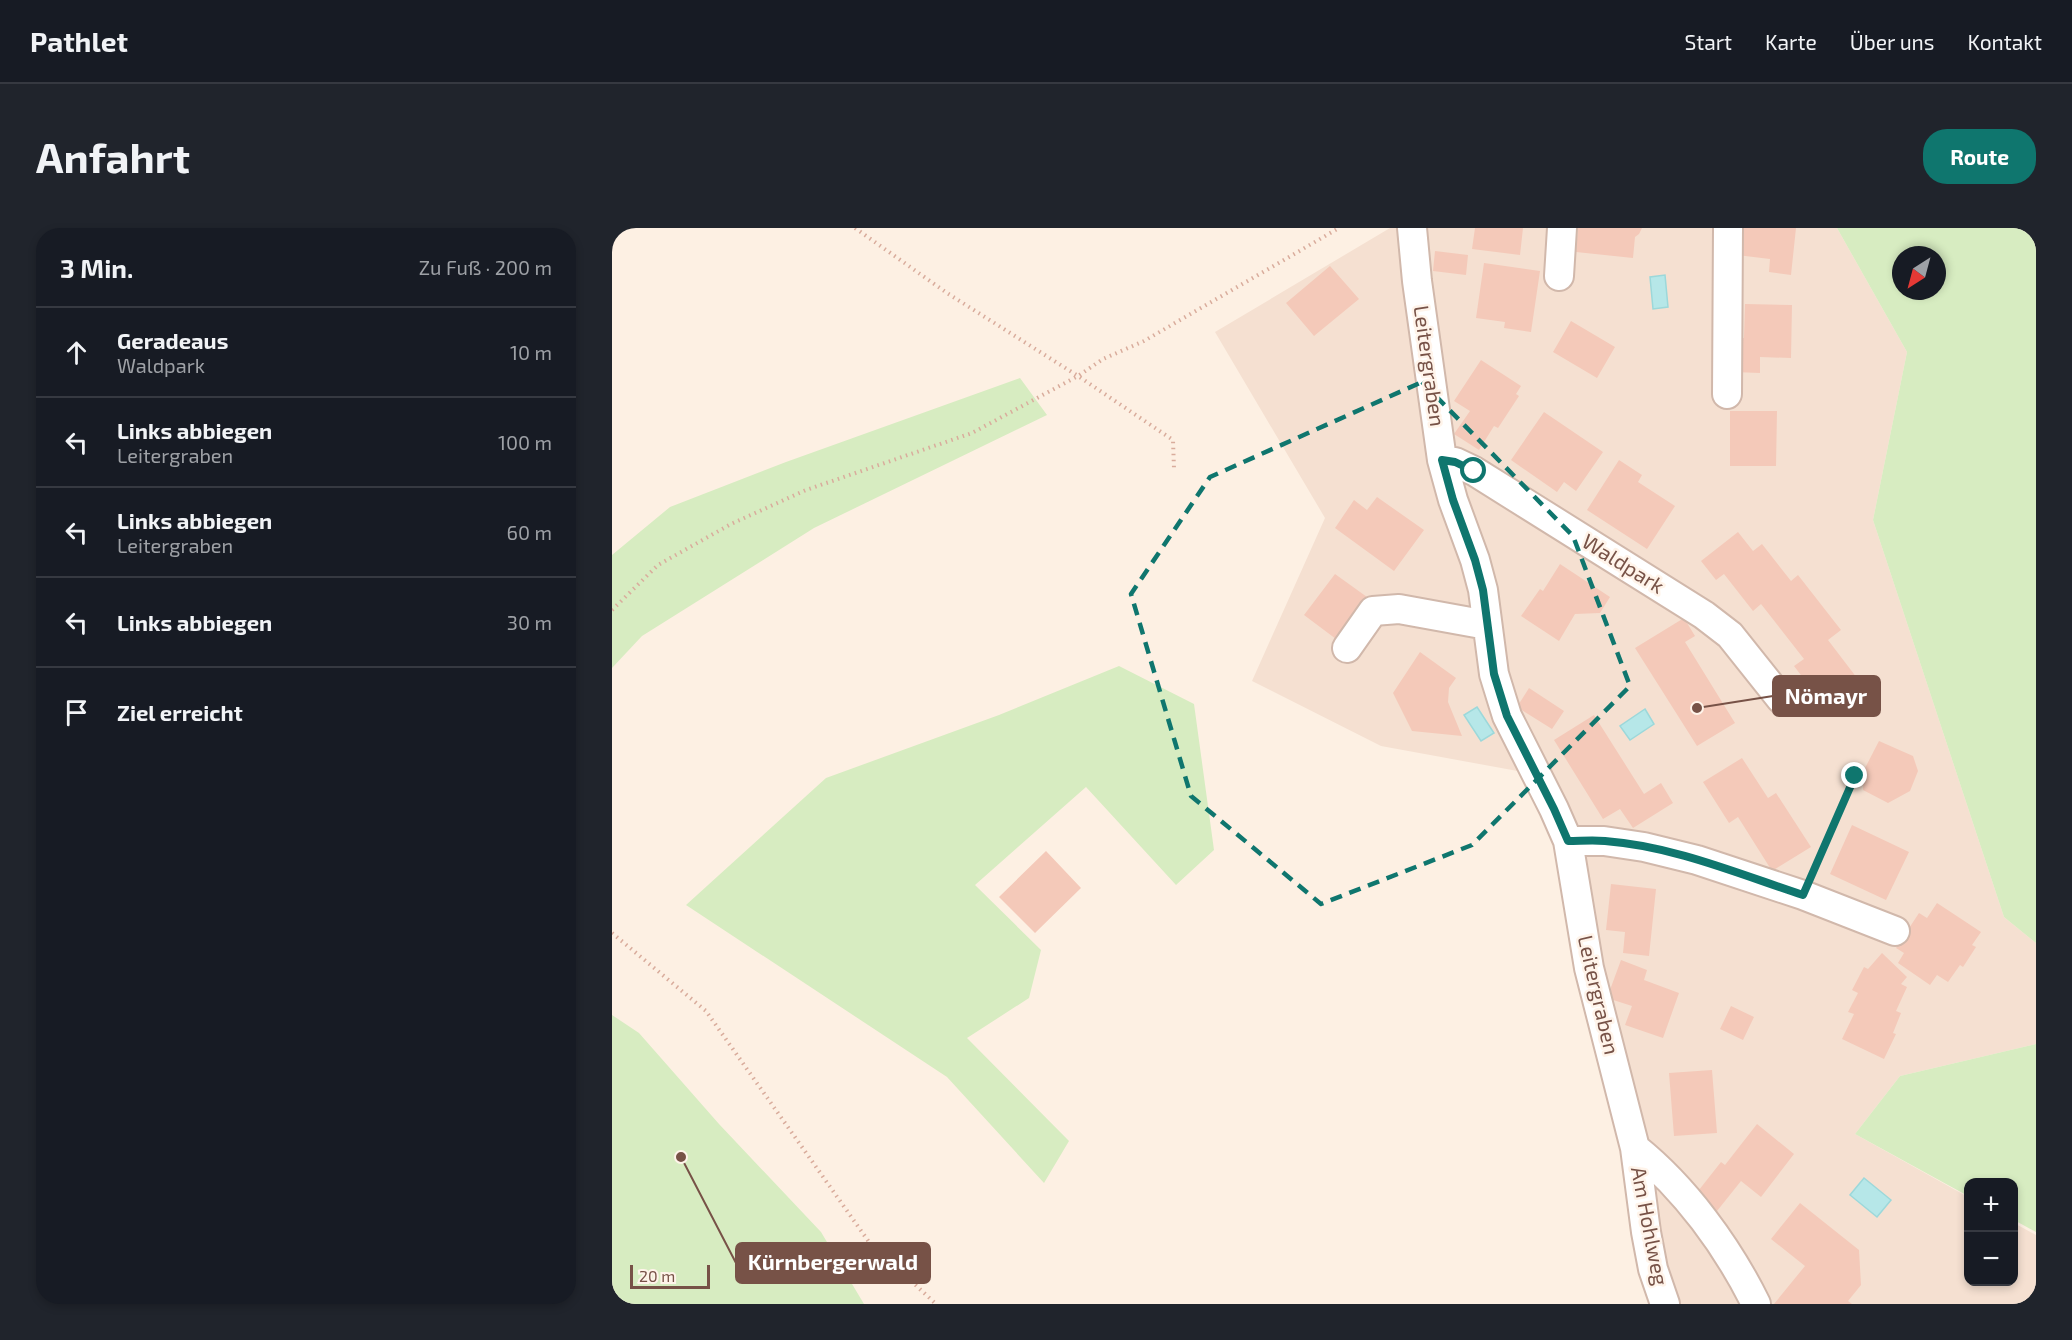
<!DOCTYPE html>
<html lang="de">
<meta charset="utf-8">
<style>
:root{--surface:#171b24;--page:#20242c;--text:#f1f3f6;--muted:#9ea1a6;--line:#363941;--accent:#0f766e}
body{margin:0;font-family:"Exo 2",sans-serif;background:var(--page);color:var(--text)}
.controls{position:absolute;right:18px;bottom:18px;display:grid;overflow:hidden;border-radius:12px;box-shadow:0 3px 9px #0003}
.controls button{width:54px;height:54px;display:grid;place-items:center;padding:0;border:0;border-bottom:2px solid var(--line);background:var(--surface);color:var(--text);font:30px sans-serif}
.compass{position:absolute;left:1280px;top:18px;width:54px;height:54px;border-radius:50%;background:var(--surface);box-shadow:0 3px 9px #0003;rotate:216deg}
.scale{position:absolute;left:18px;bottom:15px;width:80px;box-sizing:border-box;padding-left:6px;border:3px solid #775247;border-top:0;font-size:16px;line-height:21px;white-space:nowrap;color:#775247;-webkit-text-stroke:4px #fff4ea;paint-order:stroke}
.stop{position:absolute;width:18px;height:18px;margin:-14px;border:4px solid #0f766e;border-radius:50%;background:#fff}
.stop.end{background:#0f766e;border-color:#fff;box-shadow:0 2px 6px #0008}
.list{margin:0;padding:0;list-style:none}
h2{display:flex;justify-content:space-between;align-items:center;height:78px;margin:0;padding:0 24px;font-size:26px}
h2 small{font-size:20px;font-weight:400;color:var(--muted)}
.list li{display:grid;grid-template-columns:39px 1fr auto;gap:18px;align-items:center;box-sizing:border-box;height:90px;padding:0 24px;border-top:2px solid var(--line)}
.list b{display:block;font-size:22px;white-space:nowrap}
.list p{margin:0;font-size:20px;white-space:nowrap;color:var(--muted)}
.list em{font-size:20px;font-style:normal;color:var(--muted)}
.icon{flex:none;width:33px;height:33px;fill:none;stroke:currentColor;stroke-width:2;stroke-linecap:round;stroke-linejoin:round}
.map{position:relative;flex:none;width:1424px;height:1076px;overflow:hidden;border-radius:24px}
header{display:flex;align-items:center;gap:36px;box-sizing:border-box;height:84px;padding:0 30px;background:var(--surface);border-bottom:2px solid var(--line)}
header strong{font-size:28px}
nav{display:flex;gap:33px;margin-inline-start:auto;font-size:21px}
.intro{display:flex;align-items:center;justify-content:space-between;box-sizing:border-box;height:144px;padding:0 36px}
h1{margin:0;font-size:42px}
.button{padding:15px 27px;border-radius:24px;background:var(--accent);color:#fff;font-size:21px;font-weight:700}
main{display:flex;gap:36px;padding:0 36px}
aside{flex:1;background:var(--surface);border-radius:24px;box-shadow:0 3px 9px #0003}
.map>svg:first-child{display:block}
.residential{fill:#f5e0d1}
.green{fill:#d7ecc1;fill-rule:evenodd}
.water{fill:#b6e7e8;stroke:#9cd8da;stroke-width:1.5}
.building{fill:#f4c9b9}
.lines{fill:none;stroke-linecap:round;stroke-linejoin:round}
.minor-casing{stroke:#d1b8ab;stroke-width:32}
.path{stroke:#d9ac9c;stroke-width:4;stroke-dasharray:1.5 4.5;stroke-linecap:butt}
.minor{stroke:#fff;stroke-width:28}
.route{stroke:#0f766e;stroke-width:8}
.marked{fill:none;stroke:#0f766e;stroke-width:4.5;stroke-dasharray:12 8;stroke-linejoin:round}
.labels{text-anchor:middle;stroke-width:5;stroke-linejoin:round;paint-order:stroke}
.street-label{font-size:21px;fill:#775247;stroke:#fff4ea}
.leader{fill:none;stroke:#775247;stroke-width:2}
.callout-dot{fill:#775247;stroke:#fff4ea;stroke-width:2}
.callout{fill:#775247;stroke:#775247;stroke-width:2}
.callout-label{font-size:22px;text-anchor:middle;font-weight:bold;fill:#fff}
</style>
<header>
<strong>Pathlet</strong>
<nav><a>Start</a><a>Karte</a><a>Über uns</a><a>Kontakt</a></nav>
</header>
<div class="intro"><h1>Anfahrt</h1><a class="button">Route</a></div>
<main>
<aside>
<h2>3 Min.<small>Zu Fuß · 200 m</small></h2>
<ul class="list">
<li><svg class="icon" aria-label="ahead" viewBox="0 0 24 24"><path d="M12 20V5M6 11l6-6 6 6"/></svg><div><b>Geradeaus</b><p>Waldpark</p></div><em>10 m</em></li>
<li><svg class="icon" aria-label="left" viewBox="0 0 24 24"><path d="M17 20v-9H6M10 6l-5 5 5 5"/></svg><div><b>Links abbiegen</b><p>Leitergraben</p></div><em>100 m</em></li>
<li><svg class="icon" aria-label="left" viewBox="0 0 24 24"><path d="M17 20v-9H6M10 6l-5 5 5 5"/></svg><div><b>Links abbiegen</b><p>Leitergraben</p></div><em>60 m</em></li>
<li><svg class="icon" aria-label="left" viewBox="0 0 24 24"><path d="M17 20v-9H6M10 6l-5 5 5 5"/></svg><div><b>Links abbiegen</b></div><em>30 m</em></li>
<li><svg class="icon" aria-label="arrive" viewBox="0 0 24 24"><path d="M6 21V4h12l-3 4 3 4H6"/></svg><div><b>Ziel erreicht</b></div></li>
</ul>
</aside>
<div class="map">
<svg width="1424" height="1076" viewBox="0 0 1424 1076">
<rect width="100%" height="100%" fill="#fdf0e3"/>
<path class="residential" d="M778 0H1225L1295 124 1261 292 1392 689 1424 715V816L1288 848 1243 906 1356 969V1054H1402V995L1424 1007V1076H1054L962 596 911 544 769 518 640 453 713 290 603 104Z"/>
<path class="green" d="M1225 0H1424V715L1392 689 1261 292 1295 124ZM1289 27H1325V63H1289Z
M408 150 435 187 202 300 30 408 0 440V327L58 279 174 234Z
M507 438 582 476 602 622 564 657 474 559 363 657 429 722 417 770 355 810 457 913 432 955 335 849 74 677 214 550 387 487Z
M0 787 27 805 107 896 209 1004 252 1076H0Z
M1424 816V1004L1402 992V954H1356V968L1243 906 1288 848Z"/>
<path class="water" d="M1053 47 1056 79 1041 81 1038 49Z
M865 479 882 505 869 513 852 487Z
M1033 481 1042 496 1018 512 1008 498Z
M1252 950 1279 972 1265 989 1238 967Z"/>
<path class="building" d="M863 0H911L908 27 860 21Z
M966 0H1030L1027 6 1023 9 1021 30 964 24Z
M1128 0H1184L1179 47 1157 44 1158 31 1125 27Z
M823 23 856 27 854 47 821 43Z
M872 35 928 43 919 104 892 100 893 94 864 90Z
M718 38 747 71 702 108 674 75Z
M1133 76 1180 77 1179 130 1148 129V145L1122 144 1123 110H1132Z
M959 93 1003 119 985 150 941 124Z
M869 132 909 158 904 166 907 168 886 200 882 198 867 222 842 206 858 183 842 173Z
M1118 183H1165L1164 238H1118Z
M932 184 991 224 964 263 952 254 945 264 899 232Z
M1007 232 1030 247 1026 254 1063 278 1035 321 975 282Z
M765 269 812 302 782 343 723 300 742 272 755 282Z
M1126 304 1141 323 1150 316 1179 353 1186 347 1229 402 1216 412 1245 450 1211 476 1182 438 1192 431 1149 376 1141 383 1112 346 1104 352 1089 333Z
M948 336 998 369 988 385 963 386 947 413 909 388 928 361 931 363Z
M723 346 755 369 724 411 692 387Z
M1072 390 1083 408 1073 414 1123 495 1085 518 1023 420Z
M808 424 844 450 837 460 836 474 850 508 800 503 781 465Z
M917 460 952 483 940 501 905 479Z
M982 487 1032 566 1049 555 1061 575 1021 600 1008 581 991 591 942 512Z
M1267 513 1301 528 1306 543 1298 563 1276 575 1251 562 1252 542Z
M1130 530 1156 570 1164 565 1199 619 1160 643 1126 589 1117 595 1091 554Z
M1240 597 1297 624 1274 672 1218 646Z
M434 623 469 660 423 705 387 669Z
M999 656 1044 661 1037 728 1011 725 1013 704 994 702Z
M1325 675 1369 704 1360 717 1364 719 1351 739 1348 737 1336 754 1325 747 1318 757 1286 735 1292 725 1284 720 1307 685 1315 690Z
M1270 725 1295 749 1289 756 1295 759 1284 783 1289 785 1281 805 1284 806 1272 831 1230 811 1242 786 1236 784 1246 765 1240 762 1252 739 1256 741Z
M1009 732 1035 742 1032 752 1067 765 1051 810 1013 797 1020 778 995 770Z
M1119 778 1142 789 1131 812 1108 801Z
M1100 842 1105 905 1062 908 1057 845Z
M1145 896 1182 926 1149 969 1129 953 1105 983 1083 967 1109 934 1113 937Z
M1188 975 1247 1022 1249 1057 1236 1073 1240 1076H1162L1193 1038 1159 1011Z"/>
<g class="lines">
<defs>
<path id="minor" d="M800 0 805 53 830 232 841 272 863 332 871 362 882 446 895 488 942 581 956 613 977 740 1023 920 1034 1004 1041 1041 1053 1076
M947 48 950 0
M1115 166 1116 0
M830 232 843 234 862 243 1092 387 1118 407 1169 471
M735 420 761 383 787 381 875 397
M956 613H992L1032 619 1085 632 1191 667 1283 703
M1023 920C1073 960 1116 1019 1144 1076"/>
</defs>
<use href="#minor" class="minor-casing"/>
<path class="path" d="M243 0 335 65 466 148 561 212 562 241
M0 382 46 337 119 296 194 262 360 205 466 148 491 131 532 113 727 0
M1201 644 1243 548
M0 705 94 783 257 1014 324 1076"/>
<use href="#minor" class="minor"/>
</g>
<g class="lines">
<path class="route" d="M862 243 843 234 830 232 841 272 863 332 871 362 882 446 895 488 942 581 956 613C968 613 981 612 993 613 1061 618 1127 646 1191 667L1243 548"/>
</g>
<path class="marked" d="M810 154 961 308 1018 458 860 617 709 676 579 568 519 366 598 249Z"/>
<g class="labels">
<g class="street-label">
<text transform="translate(817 138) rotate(82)" y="7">Leitergraben</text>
<text transform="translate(1011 336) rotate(32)" y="7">Waldpark</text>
<text transform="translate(986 767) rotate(77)" y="7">Leitergraben</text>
<text transform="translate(1037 998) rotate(79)" y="7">Am Hohlweg</text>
</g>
</g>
<path class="leader" d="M1085 480L1161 468M69 929L124 1035"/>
<g class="callout-dot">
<circle cx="1085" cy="480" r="6"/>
<circle cx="69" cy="929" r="6"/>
</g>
<g class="callout">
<rect x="1161" y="448" width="107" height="40" rx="6"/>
<rect x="124" y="1015" width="194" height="40" rx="6"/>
</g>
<g class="callout-label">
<text x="1214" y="476">Nömayr</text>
<text x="221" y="1042">Kürnbergerwald</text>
</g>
</svg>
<div class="controls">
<button>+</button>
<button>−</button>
</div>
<svg class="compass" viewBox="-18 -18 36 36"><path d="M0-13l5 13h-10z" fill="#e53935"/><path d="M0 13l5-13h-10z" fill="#9ea1a6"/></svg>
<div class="scale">20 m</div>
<div class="stop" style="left:862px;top:243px"></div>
<div class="stop end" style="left:1243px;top:548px"></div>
</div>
</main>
